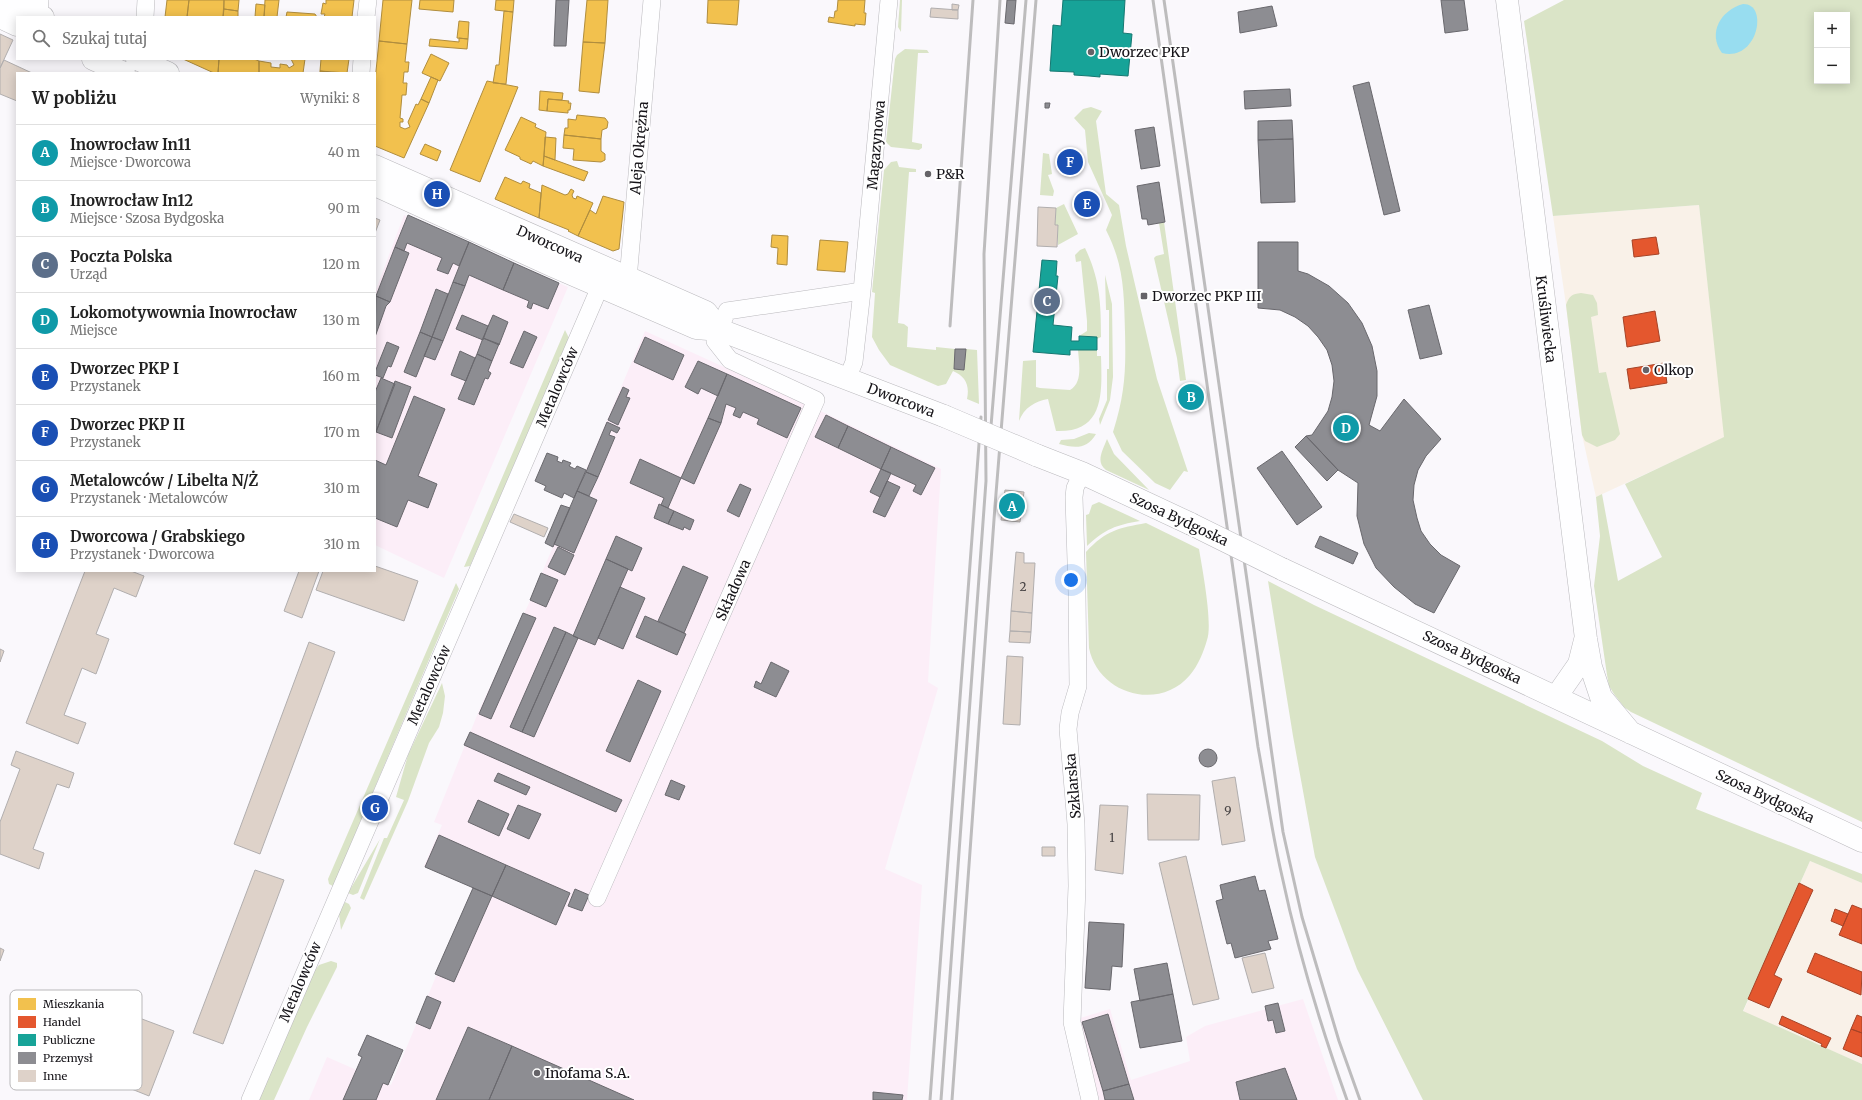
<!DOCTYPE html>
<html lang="pl">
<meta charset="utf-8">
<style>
:root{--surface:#fff;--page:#f2f2f2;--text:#222;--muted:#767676;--line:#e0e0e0;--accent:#1a73e8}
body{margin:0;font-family:Merriweather,serif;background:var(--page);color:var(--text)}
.controls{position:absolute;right:12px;top:12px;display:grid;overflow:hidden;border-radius:0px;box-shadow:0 2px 10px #0003}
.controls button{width:36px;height:36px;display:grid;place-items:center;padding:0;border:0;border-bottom:1px solid var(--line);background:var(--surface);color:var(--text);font:20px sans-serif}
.you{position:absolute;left:1071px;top:580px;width:14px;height:14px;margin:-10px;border:3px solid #fff;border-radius:50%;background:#1a73e8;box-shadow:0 0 0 6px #1a73e833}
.badge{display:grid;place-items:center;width:26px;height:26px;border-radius:50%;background:var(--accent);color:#fff;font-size:13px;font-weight:700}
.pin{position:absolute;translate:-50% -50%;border:2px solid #fff;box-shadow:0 1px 4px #0006}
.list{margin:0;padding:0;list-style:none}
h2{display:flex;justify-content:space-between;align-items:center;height:52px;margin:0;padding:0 16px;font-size:17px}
h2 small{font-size:13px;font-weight:400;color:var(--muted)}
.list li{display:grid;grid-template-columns:26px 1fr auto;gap:12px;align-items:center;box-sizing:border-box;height:56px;padding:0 16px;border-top:1px solid var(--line)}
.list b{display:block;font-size:15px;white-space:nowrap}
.list p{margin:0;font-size:13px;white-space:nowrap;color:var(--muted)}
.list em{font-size:13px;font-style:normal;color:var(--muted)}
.icon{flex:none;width:22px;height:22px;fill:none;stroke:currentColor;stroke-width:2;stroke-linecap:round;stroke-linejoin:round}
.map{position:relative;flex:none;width:1862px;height:1100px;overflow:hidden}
.search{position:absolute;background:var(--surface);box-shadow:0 2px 10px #0003;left:16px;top:16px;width:360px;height:44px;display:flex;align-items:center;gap:10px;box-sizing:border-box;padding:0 14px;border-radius:0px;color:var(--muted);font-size:15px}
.panel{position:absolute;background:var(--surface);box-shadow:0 2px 10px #0003;left:16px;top:72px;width:360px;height:500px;border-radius:0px}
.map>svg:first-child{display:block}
.commercial{fill:#f9f1e8}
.industrial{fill:#fceef8}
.green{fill:#dae4c7;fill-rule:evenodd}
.water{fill:#98ddf0}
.homes{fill:#f2c14e;stroke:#b08d3e}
.shops{fill:#e4572e;stroke:#a64327}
.public{fill:#17a398;stroke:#167872}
.industry{fill:#8d8d92;stroke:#69686d}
.building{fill:#ded2c9;stroke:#b1aeae}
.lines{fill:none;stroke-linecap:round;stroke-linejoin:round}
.minor-casing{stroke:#bab9bd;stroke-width:18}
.major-casing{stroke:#bab9bd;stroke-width:23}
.minor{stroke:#fefeff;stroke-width:17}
.major{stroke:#fefeff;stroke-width:22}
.rail{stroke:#bdbcbd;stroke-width:3}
.major-bridge-casing{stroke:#bab9bd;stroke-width:23;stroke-linecap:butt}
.major-bridge{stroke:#fefeff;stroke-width:22}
.poi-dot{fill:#656368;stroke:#fff;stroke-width:1.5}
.labels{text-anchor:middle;stroke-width:4;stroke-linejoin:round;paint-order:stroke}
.number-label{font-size:12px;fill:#474344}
.poi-label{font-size:14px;fill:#151318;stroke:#fff;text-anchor:start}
.street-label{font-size:14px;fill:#151318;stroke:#fff}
.key{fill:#fff;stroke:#b9b8ba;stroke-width:1}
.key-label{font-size:11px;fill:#151318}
</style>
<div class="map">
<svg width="1862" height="1100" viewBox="0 0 1862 1100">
<rect width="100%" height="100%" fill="#faf8fc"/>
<path class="commercial" d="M1699 205 1725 437 1596 497 1582 435 1566 305 1553 216Z
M1810 861 1862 883V1064L1743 1012Z"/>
<path class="industrial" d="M404 215 568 287 444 578 375 545V292Z
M645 331 827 414 941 469 928 682 938 688 885 869 922 885 907 1100H309L327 1057 391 1085 473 887 424 866 442 825 434 822 480 708 529 603Z
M1303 999 1338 1100H1099L1077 1019 1110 1009 1131 1080 1190 1061 1186 1037 1205 1026Z"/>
<path class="green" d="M900 0H902L901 32 898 27Z
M1564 0H1862V822L1631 712 1624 707 1614 694 1609 686 1607 675 1594 586 1600 536 1596 497 1602 494 1618 581 1662 557 1625 484 1724 437 1699 205 1553 216 1524 21ZM1817 15H1847V81H1817Z
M905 49 927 50 929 53H918L912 142 922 144V148L919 150 891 147 886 142 895 59 897 55Z
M1091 107 1102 111 1096 121 1106 194 1119 205 1126 246 1157 379 1188 472 1184 471 1170 490 1155 483 1122 451 1113 432C1125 394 1126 371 1125 332 1124 293 1124 265 1106 230L1112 215 1088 162 1085 130 1074 118 1083 109Z
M1043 153 1049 154 1052 174 1048 175 1054 191 1053 196 1040 195Z
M897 161 899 167 916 169V172H909L898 323 904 324 908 327 907 347 936 350V347L955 349 954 369 966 349 977 350 979 404 967 399C970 385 965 376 953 371L946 384 938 386 890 365 879 350 872 337 875 293 872 292 884 170 891 162Z
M1064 204 1078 234 1058 245V225H1055L1056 208Z
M1164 222 1186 380 1180 381 1177 358 1154 258 1156 256 1164 254 1159 223Z
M1085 248C1100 279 1101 303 1101 337L1097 339 1096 337 1079 336 1087 331V321L1081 261 1076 262 1075 255 1080 250Z
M1105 275 1112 304 1113 377 1110 400 1100 425 1099 419 1107 400V369H1109V310H1106Z
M1581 293 1593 295 1597 303 1598 315 1591 317 1599 373 1606 372 1620 434 1615 440 1597 447 1585 441 1582 435 1566 305C1569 296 1572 294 1581 293Z
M565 330 569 338 470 566 464 567Z
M1078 350H1097V356H1101C1102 392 1105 433 1056 431L1048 399C1035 401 1024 408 1019 421L1023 361 1036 360V387L1040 388 1070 390C1083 383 1079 363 1078 350Z
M1089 433 1096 434C1087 450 1074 448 1059 444L1061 440 1074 439Z
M1107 439 1114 454 1149 490 1106 470C1095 462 1103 450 1107 439Z
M1099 502 1140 521C1116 525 1105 529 1087 546L1086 515 1089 514 1092 505Z
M1146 523 1199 549C1202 567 1213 624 1207 640 1204 651 1198 666 1190 675 1159 712 1098 694 1089 648L1086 552C1106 530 1119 528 1146 523Z
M1268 581 1314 605 1602 741 1643 766 1702 793 1696 809 1862 874V883L1810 861 1743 1011 1862 1064V1100H1423L1357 969 1315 857 1293 736Z
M456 583 459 589 333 886 329 884 328 879Z
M442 683 445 696 443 713 439 727 429 743 408 801 364 900 360 898 384 838H387L404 800 396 797 408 755Z
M380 839 358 893 353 895 348 893Z
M345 902 349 904 351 908 341 930 339 914Z
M331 961 337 963V967L307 1027 274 1100H259L315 970 319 965Z"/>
<path class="water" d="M1743 4C1769 3 1758 62 1722 53 1707 33 1721 10 1743 4Z"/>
<path class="homes" d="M167 0H189L187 17H165Z
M189 0H224L223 17H187Z
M224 0H239L238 11 224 9Z
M265 0H279L277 17H264Z
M326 0H354L352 17H324L325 14H321L323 3 326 4Z
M383 0H412L407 44 379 41Z
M420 0H454L453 12 419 9Z
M496 0H514L513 12 495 10Z
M587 0H608L605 43 583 42Z
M708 0H739L737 25 707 23Z
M838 0H865L864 13H866L865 25 855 24V26L828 22 829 17 834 18 835 11H837Z
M256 4 265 5 264 17H255Z
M224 9 238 11V17H223Z
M504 11 513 12 506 84 493 83 496 65H499Z
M287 12 315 14 317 17H286Z
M459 21 469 22 468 39 457 38Z
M459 38 468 39 467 49 429 46 430 39 459 42Z
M379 41 407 44 405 62H409L408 72H404L403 83H407L406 95H402L400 118 403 119V122H400V127L405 129 410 127 408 122 416 104 418 105 421 99 429 103 404 158 375 146V81Z
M583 42 605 43 599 93 579 91Z
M431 54 449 63 440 81 422 73Z
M183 59H219L218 73H214Z
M219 59H254L259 61V73H218Z
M291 59H305L303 73H259V61L271 63V67L280 68V64L287 65 289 68 294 65Z
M318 59H349L347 73 320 71 321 59Z
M320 71 335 73H320Z
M431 77 438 80 429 103 421 99Z
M487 81 518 87 480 182 450 170Z
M540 91 563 93 562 100 548 99 547 111 539 110Z
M548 99 569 101 568 103H571L570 110H568V113L547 111Z
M577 115 605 118 608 122 607 128 602 130 601 139 564 135 565 128H568V119L576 120Z
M521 117 536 124 535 127 546 132 543 166 533 161 531 164 520 159V157L505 150Z
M564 135 601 139V151L605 154V160L601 162 573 160 574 149 563 148Z
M545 137 556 138 555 160 544 156Z
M425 144 441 151 437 161 420 154Z
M544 156 588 172 584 181 543 166Z
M505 177 521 184 523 181 530 184 529 188 541 193 539 218 495 199Z
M542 185 565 195 568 194 571 189 574 191 572 195 573 198 576 199 577 196 593 203 578 236 568 231 569 230 539 218Z
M603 196 624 202 619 249 613 251 578 236 590 210 596 214Z
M772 235 788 236 787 265 777 264 778 248 771 247Z
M820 240 848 242 845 272 817 270Z"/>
<path class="shops" d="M1656 237 1659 254 1634 257 1632 240Z
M1655 311 1660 341 1627 347 1623 317Z
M1664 363 1667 383 1630 389 1627 369Z
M1799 883 1813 890 1774 975 1782 979 1769 1008 1748 999Z
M1852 905 1862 909V944L1839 935Z
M1835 909 1848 914 1843 926 1831 921Z
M1815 953 1862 972 1861 995 1807 972Z
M1857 1015 1862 1017V1033L1851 1029Z
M1782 1016 1831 1038 1826 1048 1821 1046 1822 1044 1779 1024Z
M1851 1029 1862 1033V1057L1843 1049Z"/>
<path class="public" d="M1063 0H1125L1123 33 1132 34 1128 76 1100 74V77L1089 76 1074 75V72L1050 71 1053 25 1061 26Z
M1042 260 1057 261 1056 276H1058L1053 325 1072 327 1071 341H1079V336L1097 337V350H1070V355L1033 352Z"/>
<path class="industry" d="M556 0H569L566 46H554Z
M1007 0H1016L1014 24 1005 23Z
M1441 0H1464L1468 30 1445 33Z
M1272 6 1277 26 1240 33 1238 12Z
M1369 82 1400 211 1384 215 1353 86Z
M1290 89 1291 106 1245 109 1244 91Z
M1045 103H1050L1049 108H1045Z
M1292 120 1293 139 1258 140V121Z
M1154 127 1160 166 1141 169 1135 130Z
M1293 139 1295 202 1261 203 1258 140Z
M1159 182 1165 222 1148 225 1147 219H1142L1137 186Z
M408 215 469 242 459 266 453 263 448 274 437 270 442 258 407 243 404 251 395 247Z
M469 242 514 263 503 290 469 275 465 286 453 282Z
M1258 242H1298V271L1308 274 1329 286 1348 303 1362 323 1372 346 1377 371V396L1369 425 1380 431 1404 399 1441 439 1426 456 1418 470 1414 485 1413 500 1417 518 1421 531 1430 544 1441 555 1460 566 1434 613 1415 604 1394 587 1376 568 1364 544 1357 516 1358 483 1338 470 1306 436 1312 435 1328 411 1332 397 1334 381 1332 365 1327 350 1318 337 1308 326 1295 317 1280 310 1258 308Z
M395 247 409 253 390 302 376 296Z
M514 263 559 283 548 309 533 303 531 309 527 307 529 301 503 290Z
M453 282 465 286 443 341 432 337Z
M436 289 448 294 432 337 420 332Z
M376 296 390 302 386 306 375 337Z
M1429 305 1442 354 1420 359 1408 310Z
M462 315 488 326 483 340 456 329Z
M493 315 508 322 499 345 483 338Z
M524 331 537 337 523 368 510 363Z
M420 332 432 337 416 377 404 372Z
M432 337 443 341 435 360 424 356Z
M645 337 684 355 673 380 634 362Z
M483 338 499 344 492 361 477 354Z
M387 342 399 347 391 367 388 366 383 378 375 375V372Z
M955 349H966L964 370 954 369Z
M460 351 475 358 466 381 451 375Z
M477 354 492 361 488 371 491 373 488 379 485 378 474 405 458 399Z
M698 361 727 374 718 396 701 388 698 394 685 387Z
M727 374 801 408 787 438 757 424 759 419 743 412 740 418 733 415 736 408 726 404 721 423 708 418Z
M381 378 395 384 376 432 375 392Z
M395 381 411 387 392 438 376 432Z
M1196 386 1199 402 1186 404 1183 387Z
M623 387 629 390 626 397 630 398 618 425 608 420Z
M414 396 445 409 418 476 437 484 428 508 408 500 397 527 375 518V460L386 465Z
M826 415 848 426 838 448 815 437Z
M708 418 721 423 694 484 681 478Z
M607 422 620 428 617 433 611 430 609 435 615 437 598 477 586 472Z
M848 426 891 447 881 469 838 448Z
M1306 436 1338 470 1327 481 1295 447Z
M891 447 935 468 921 495 913 491 916 485 881 469Z
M1282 451 1322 507 1297 525 1257 468Z
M547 453 558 457 557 461 562 463 563 460 571 463 569 466 575 469 577 466 586 470 574 498 564 493 562 498 544 490 546 486 535 481Z
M640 459 681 478 668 508 661 505 664 498 630 483Z
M881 469 891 473 880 497 870 492Z
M586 472 598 477 589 496 577 491Z
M887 481 900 487 885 517 873 512Z
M740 484 751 489 739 517 727 511Z
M577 491 597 500 574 553 554 544Z
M659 504 674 511 668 524 654 518Z
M561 505 570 508 553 547 545 543Z
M674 511 694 520 690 530 684 527 683 530 668 524Z
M616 536 642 548 632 571 606 559Z
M1320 536 1358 553 1353 564 1315 547Z
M558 547 574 555 565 575 548 567Z
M606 559 628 569 595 645 573 636Z
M683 566 708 577 684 633 658 621Z
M541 573 558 580 546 607 530 600Z
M620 587 645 598 623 649 598 638Z
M523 613 536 618 491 719 479 714Z
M645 616 686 634 677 655 636 637Z
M554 627 566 632 522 732 510 727Z
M566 632 578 638 534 737 522 732Z
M771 662 789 671 776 697 754 687 756 681 761 684Z
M638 680 661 691 630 762 606 751Z
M470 732 622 800 616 812 464 745Z
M1199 758a9 9 0 1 1 18 0a9 9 0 1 1-18 0Z
M498 773 530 787 526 795 494 781Z
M671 780 685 786 679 800 665 795Z
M478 800 509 814 499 836 468 822Z
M518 805 541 814 529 839 507 829Z
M439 835 506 865 492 896 425 867Z
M506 865 570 893 556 925 492 896Z
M1255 876 1259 891 1265 890 1278 939 1268 941 1271 949 1235 958 1231 943 1227 944 1216 901 1223 899 1220 885Z
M473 888 492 896 454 982 435 974Z
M575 889 589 895 582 911 568 906Z
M1089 922 1124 924 1122 967 1112 966 1110 990 1085 988Z
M1167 963 1173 994 1140 1001 1134 969Z
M1173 994 1182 1041 1140 1048 1131 1002Z
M427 996 441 1002 430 1029 416 1023Z
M1278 1003 1285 1031 1276 1033 1273 1020 1268 1021 1265 1006Z
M1108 1014 1129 1084 1103 1091 1082 1022Z
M468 1027 512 1046 489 1100H436Z
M367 1035 403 1050 388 1085 383 1083 376 1100H343L362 1057 358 1055Z
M512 1046 634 1100H489Z
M1285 1068 1297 1100H1240L1236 1082Z
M1129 1084 1134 1100H1105L1103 1091Z
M873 1092 903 1095 902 1100H873Z"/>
<path class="building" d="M952 4 959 5 958 10H952Z
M931 8 958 10V19L930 17Z
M0 34 13 40 0 68Z
M4 60 32 73H17V101L0 94V68Z
M1038 207 1056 208 1055 225H1058L1057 247 1037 246Z
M375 218 380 220 375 233Z
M1005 490 1024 492 1020 522 1001 520Z
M514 514 548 528 544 537 510 522Z
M1016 552 1024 553V563H1035L1032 613 1011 611Z
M375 566 418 581 404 621 316 590 323 571H375Z
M85 571H131L144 576 136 597 114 588 96 634 109 639 96 674 82 668 64 715 86 723 78 744 26 723Z
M299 571H319L302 618 284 611Z
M1011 611 1032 613 1031 632 1010 631Z
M1010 631 1031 632 1030 643 1009 642Z
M309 642 335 652 260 854 234 844Z
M0 649 4 651 0 662Z
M1007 656 1023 657 1020 725 1003 724Z
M16 751 74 773 69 788 57 784 33 849 44 853 39 869 0 854V822L20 769 11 765Z
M1235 777 1245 841 1222 845 1212 781Z
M1147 794 1200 795 1199 840H1148Z
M1100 805 1128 806 1123 874 1095 870Z
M1042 847H1055V856H1042Z
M1186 856 1219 999 1193 1005 1159 863Z
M255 870 284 880 223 1044 193 1033Z
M0 948 4 950 0 961Z
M1265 953 1274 988 1252 993 1242 958Z
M134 1016 174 1031 149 1096 109 1080Z"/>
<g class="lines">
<defs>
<path id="minor" d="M39 15 40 0
M145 17 146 0
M366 17 368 0
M361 73 362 59
M621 287 629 268 652 0
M847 379 854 362 862 291
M1082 473 1075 488 1074 497 1077 593 1078 686 1070 713 1068 729 1076 824 1077 886 1072 1022 1090 1100
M597 898 816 400 730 360 715 341 727 311 862 291 889 0
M250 1100 605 275"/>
<path id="major" d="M5 0 43 17
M1507 0 1586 639 1591 667 1601 697 1631 733
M0 17 17 25
M93 59 124 73
M137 59 168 73
M375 166 706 312 720 330
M375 185 553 266 696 328 720 330 944 416
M1036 455 1082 473 1191 524
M1282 569 1862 841
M1556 697 1579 664 1585 640"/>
</defs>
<use href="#minor" class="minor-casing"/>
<use href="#major" class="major-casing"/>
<use href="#minor" class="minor"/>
<use href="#major" class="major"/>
<path class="rail" d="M1153 0 1258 747C1266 790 1272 833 1282 876 1298 952 1321 1027 1347 1100
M1164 0 1283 832 1302 917 1339 1041 1360 1100
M950 326 973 0
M991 426 1026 0
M930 1100 981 417
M941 1100 986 481 984 254 1000 0
M952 1100 995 506 1036 0"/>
<defs>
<path id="major-bridge" d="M944 416 1036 455
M1191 524 1282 569"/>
</defs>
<use href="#major-bridge" class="major-bridge-casing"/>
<use href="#major-bridge" class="major-bridge"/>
</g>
<g class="poi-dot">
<circle cx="1091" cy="52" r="4"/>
<circle cx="928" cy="174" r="4"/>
<rect x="1140" y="292" width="8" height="8" rx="2"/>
<circle cx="1646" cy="370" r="4"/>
<circle cx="537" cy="1073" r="4"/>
</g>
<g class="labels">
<g class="number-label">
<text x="1023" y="591">2</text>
<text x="1228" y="815">9</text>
<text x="1112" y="842">1</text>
</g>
<g class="poi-label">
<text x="1099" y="57">Dworzec PKP</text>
<text x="936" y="179">P&amp;R</text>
<text x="1152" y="301">Dworzec PKP III</text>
<text x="1654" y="375">Olkop</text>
<text x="545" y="1078">Inofama S.A.</text>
</g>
<g class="street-label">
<text transform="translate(876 145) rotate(-85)" y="5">Magazynowa</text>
<text transform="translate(639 148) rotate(-85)" y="5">Aleja Okrężna</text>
<text transform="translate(550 244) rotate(24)" y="5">Dworcowa</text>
<text transform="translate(1546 319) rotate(83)" y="5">Kruśliwiecka</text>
<text transform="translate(557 387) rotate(-67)" y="5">Metalowców</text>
<text transform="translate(901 400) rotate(21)" y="5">Dworcowa</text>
<text transform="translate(1179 519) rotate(25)" y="5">Szosa Bydgoska</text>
<text transform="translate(733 590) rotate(-66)" y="5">Składowa</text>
<text transform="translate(1472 657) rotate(25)" y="5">Szosa Bydgoska</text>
<text transform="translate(429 685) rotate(-66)" y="5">Metalowców</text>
<text transform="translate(1073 786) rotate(-95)" y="5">Szklarska</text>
<text transform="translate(1765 796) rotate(25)" y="5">Szosa Bydgoska</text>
<text transform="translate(300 982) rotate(-67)" y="5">Metalowców</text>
</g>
</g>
<rect x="10" y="990" width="132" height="100" rx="6" class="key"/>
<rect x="18" y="998" width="18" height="12" fill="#f2c14e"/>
<rect x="18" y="1016" width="18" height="12" fill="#e4572e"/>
<rect x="18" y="1034" width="18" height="12" fill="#17a398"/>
<rect x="18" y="1052" width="18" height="12" fill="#8d8d92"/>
<rect x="18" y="1070" width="18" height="12" fill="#ded2c9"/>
<g class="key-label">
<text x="43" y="1008">Mieszkania</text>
<text x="43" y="1026">Handel</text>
<text x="43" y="1044">Publiczne</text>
<text x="43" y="1062">Przemysł</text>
<text x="43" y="1080">Inne</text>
</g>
</svg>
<div class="controls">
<button>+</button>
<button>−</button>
</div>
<div class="you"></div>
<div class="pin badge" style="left:1012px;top:506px;background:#0f9aa8">A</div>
<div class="pin badge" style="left:1191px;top:397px;background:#0f9aa8">B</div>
<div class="pin badge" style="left:1047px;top:301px;background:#5c6f8a">C</div>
<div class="pin badge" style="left:1346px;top:428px;background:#0f9aa8">D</div>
<div class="pin badge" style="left:1087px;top:204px;background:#1a4fb4">E</div>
<div class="pin badge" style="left:1070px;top:162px;background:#1a4fb4">F</div>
<div class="pin badge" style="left:375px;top:808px;background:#1a4fb4">G</div>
<div class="pin badge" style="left:437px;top:194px;background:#1a4fb4">H</div>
<div class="search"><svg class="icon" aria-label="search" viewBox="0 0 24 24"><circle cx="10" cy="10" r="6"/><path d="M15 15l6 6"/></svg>Szukaj tutaj</div>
<section class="panel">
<h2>W pobliżu<small>Wyniki: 8</small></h2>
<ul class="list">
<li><span class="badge" style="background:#0f9aa8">A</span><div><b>Inowrocław In11</b><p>Miejsce · Dworcowa</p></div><em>40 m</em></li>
<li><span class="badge" style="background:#0f9aa8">B</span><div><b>Inowrocław In12</b><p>Miejsce · Szosa Bydgoska</p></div><em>90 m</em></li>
<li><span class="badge" style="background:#5c6f8a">C</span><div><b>Poczta Polska</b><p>Urząd</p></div><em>120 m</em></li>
<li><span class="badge" style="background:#0f9aa8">D</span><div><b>Lokomotywownia Inowrocław</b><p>Miejsce</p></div><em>130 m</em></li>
<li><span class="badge" style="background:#1a4fb4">E</span><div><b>Dworzec PKP I</b><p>Przystanek</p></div><em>160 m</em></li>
<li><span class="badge" style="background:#1a4fb4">F</span><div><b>Dworzec PKP II</b><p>Przystanek</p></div><em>170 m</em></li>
<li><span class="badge" style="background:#1a4fb4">G</span><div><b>Metalowców / Libelta N/Ż</b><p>Przystanek · Metalowców</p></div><em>310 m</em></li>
<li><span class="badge" style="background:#1a4fb4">H</span><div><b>Dworcowa / Grabskiego</b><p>Przystanek · Dworcowa</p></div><em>310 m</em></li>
</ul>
</section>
</div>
